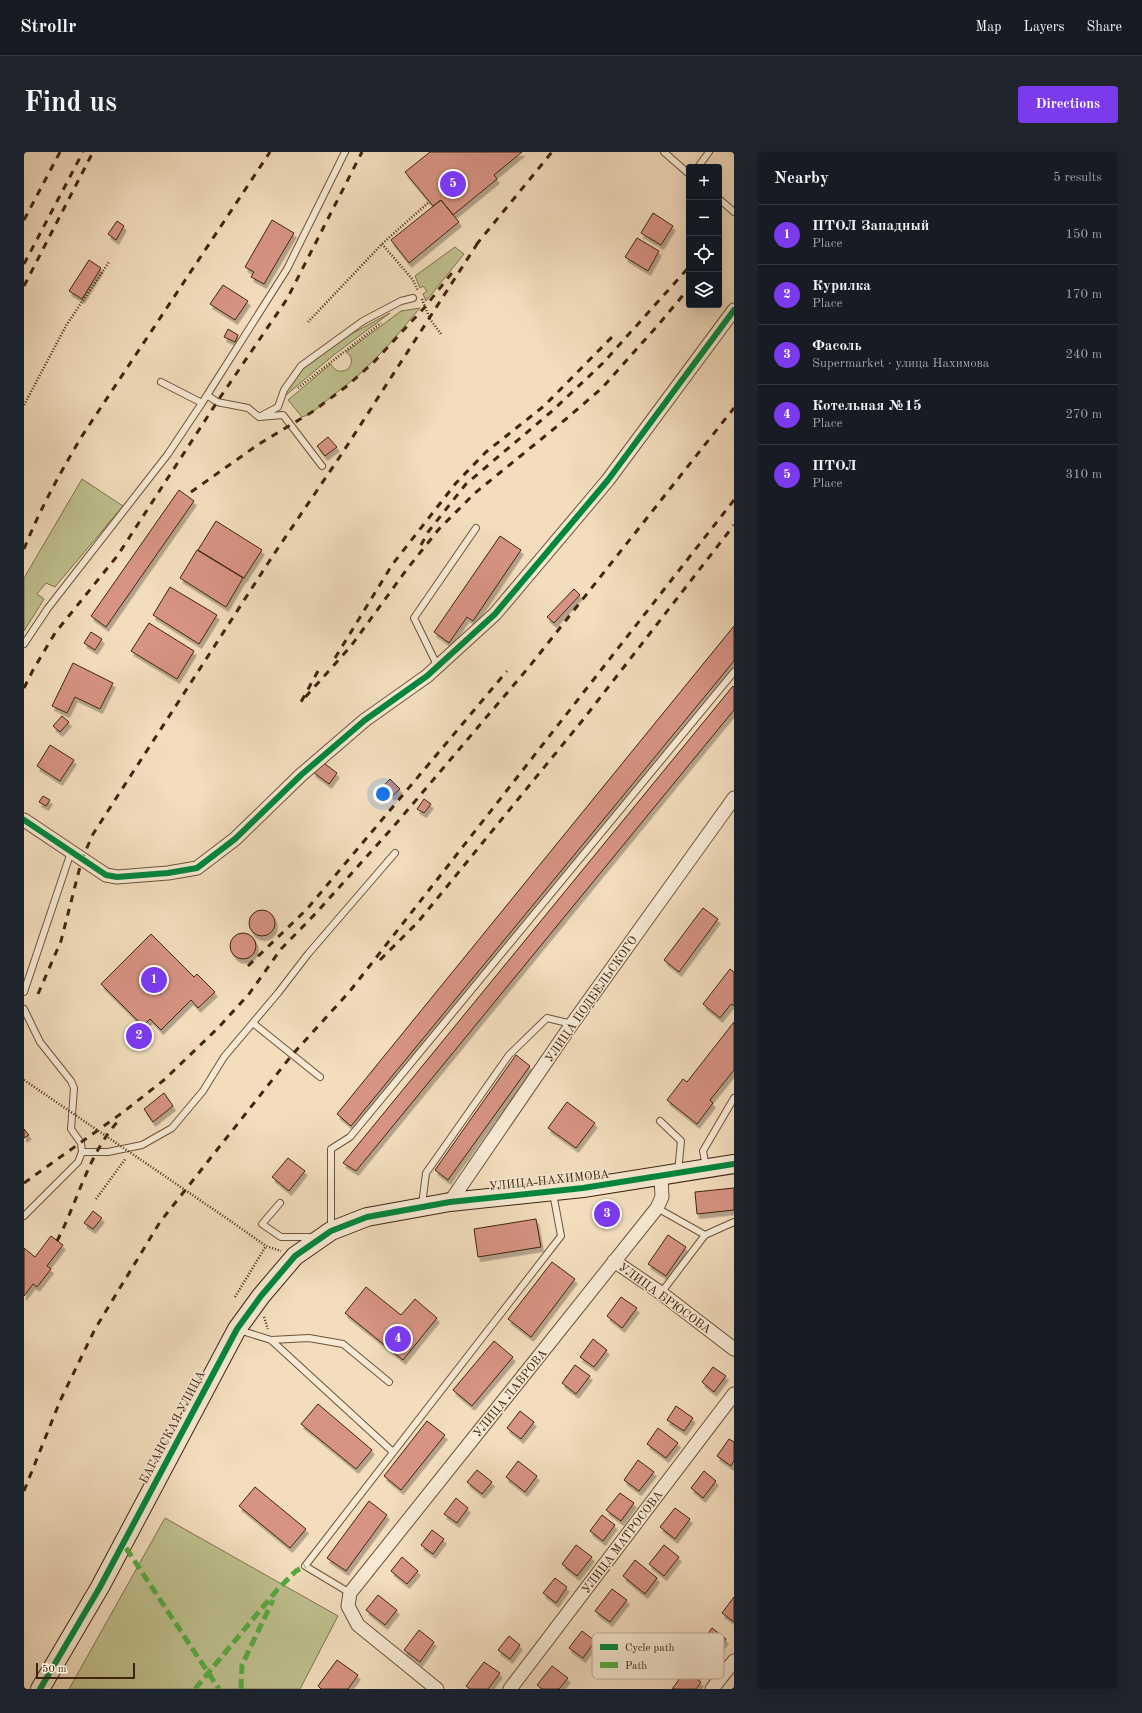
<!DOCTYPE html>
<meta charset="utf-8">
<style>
:root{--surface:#171b24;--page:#20242c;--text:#f1f3f6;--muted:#9ea1a6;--line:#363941;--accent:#7c3aed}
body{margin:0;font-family:"Old Standard TT",serif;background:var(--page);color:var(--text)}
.controls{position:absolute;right:12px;top:12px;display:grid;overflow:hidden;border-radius:4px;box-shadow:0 4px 16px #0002}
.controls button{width:36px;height:36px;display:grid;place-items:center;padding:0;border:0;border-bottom:1px solid var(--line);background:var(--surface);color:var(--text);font:20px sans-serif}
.scale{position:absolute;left:12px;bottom:10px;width:99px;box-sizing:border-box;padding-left:4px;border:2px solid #40250d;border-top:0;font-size:11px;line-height:14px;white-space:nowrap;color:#40250d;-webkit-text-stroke:3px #f7e9d4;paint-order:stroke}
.you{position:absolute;left:359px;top:642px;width:14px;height:14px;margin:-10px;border:3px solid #fff;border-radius:50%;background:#1a73e8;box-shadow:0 0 0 6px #1a73e833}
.badge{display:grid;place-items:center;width:26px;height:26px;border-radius:50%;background:var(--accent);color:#fff;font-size:13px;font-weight:700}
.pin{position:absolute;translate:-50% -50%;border:2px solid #fff;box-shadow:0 1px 4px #0006}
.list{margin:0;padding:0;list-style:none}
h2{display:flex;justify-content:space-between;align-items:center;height:52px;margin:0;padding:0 16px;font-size:17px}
h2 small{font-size:13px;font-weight:400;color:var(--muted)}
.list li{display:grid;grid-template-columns:26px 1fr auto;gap:12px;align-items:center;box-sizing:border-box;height:60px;padding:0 16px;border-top:1px solid var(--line)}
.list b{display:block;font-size:15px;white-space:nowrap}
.list p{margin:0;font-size:13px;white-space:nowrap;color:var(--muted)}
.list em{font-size:13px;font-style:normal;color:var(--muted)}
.icon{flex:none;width:22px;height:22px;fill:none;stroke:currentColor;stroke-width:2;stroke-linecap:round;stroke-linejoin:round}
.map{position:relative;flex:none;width:710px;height:1537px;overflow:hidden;border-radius:4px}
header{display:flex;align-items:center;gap:24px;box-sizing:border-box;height:56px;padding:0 20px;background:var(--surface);border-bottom:1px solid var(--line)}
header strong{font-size:19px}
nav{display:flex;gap:22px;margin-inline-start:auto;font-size:14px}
.intro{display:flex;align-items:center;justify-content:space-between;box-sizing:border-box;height:96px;padding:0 24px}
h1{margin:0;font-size:28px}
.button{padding:10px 18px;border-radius:4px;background:var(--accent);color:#fff;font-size:14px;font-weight:700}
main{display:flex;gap:24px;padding:0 24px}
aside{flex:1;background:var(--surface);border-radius:4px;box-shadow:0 4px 16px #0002}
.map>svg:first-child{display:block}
.green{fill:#bfc08e;stroke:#80724e}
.building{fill:#d79383;stroke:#40250d;filter:url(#shadow)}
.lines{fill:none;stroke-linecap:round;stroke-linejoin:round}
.lane-casing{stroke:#6d5339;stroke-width:8}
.street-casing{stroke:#6d5339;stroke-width:15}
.secondary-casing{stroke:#40250d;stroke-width:20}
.path{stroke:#40250d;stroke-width:2.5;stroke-dasharray:1 2;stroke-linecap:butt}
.lane{stroke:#f7e9d4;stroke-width:6}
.street{stroke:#f7e9d4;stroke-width:13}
.secondary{stroke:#f7e9d4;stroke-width:18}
.rail{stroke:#40250d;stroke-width:3;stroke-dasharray:7 7;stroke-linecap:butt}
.path-bridge{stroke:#40250d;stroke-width:2.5;stroke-dasharray:1 2;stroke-linecap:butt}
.quiet{stroke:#56aa41;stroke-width:5;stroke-dasharray:10 5;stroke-linecap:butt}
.cycleway-casing{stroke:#f7e9d4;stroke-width:8}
.cycleway{stroke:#00873e;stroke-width:6}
.labels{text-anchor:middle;stroke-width:3;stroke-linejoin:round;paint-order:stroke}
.street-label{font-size:12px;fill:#40250d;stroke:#f7e9d4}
.key{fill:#f7e9d4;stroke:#c0ae98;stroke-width:1}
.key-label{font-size:11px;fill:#40250d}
</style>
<header>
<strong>Strollr</strong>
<nav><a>Map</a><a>Layers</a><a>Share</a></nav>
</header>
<div class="intro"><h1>Find us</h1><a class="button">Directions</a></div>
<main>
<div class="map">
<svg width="710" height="1537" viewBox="0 0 710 1537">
<defs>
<filter id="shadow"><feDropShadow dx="2.5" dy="4.5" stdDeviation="0" flood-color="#0004"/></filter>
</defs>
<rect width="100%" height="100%" fill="#f3ddbd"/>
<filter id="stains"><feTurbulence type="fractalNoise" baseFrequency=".005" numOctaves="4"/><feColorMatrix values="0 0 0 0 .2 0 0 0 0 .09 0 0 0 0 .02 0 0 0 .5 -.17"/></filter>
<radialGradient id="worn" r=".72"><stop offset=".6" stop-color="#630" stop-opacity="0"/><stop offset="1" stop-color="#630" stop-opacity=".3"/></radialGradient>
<path class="green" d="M431 95 440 102 402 149 399 142 403 139 399 134 396 136 391 124Z
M396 156 362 196 337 221 286 262 278 265 264 248 307 212C311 220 317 221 324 217 329 211 329 205 322 200L377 159Z
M366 161 311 202 262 243 260 240 278 217 327 182Z
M58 327 99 354 31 435 22 431 13 442 20 447 0 479V426Z
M141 1366 314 1464 276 1537H45Z"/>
<path class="building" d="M406 0H498L470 23 473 27 429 63 417 48 409 54 381 20Z
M417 48 435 70 385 111 367 88Z
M629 61 649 74 637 93 617 81Z
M248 68 270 81 240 132 227 125 230 120 221 115Z
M93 69 100 74 92 88 84 82Z
M613 86 635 99 624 119 601 105Z
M65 108 77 116 58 147 45 139Z
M199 133 224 149 211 168 186 152Z
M204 177 214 183 211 190 200 185Z
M304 285 313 295 301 304 293 294Z
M155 338 170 349 82 475 67 464Z
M192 369 238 398 220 426 174 398Z
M476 384 497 398 449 469 443 465 425 491 410 480Z
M173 398 219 426 202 455 156 426Z
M146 435 193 463 175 492 129 463Z
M550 437 556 443 530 471 523 465Z
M125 471 170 499 153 527 107 499Z
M710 474V509L327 974 313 962Z
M67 480 78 487 71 498 60 491Z
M49 511 89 531 76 557 51 545 43 561 28 554Z
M709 534 710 535V558L332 1019 319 1011Z
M38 564 45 570 36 580 29 574Z
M26 593 50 608 36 629 13 614Z
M297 609 313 621 305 632 289 620Z
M366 627 376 637 368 644 359 634Z
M19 644 26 648 22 654 15 650Z
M400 647 407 652 400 661 393 657Z
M679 756 694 767 655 820 640 808Z
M225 771a13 13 0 1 1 26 0a13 13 0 1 1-26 0Z
M206 794a13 13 0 1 1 26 0a13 13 0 1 1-26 0Z
M127 782 170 825 173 822 191 840 174 856 167 848 137 878 126 867 119 874 77 832Z
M706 817 710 820V854L707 852 696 866 679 852Z
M710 870V918L686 948 689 951 673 972 643 948 659 927 663 930Z
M110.5 885a4.5 4.5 0 1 1 9 0a4.5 4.5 0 1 1-9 0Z
M492 903 506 914 424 1028 411 1018Z
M140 941 149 954 129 970 120 957Z
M543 950 571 971 552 996 524 976Z
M0 977 5 983 0 986Z
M264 1006 281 1019 265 1039 248 1025Z
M710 1036V1058L673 1062 671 1040Z
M69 1059 78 1066 69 1077 60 1071Z
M512 1067 517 1095 454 1105 450 1077Z
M644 1083 662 1095 642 1124 624 1112Z
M27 1084 39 1093 23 1114 27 1117 13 1135 9 1132 0 1144V1096L11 1105Z
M528 1110 551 1127 507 1185 484 1167Z
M342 1135 377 1163 391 1147 413 1166 379 1208 321 1161Z
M597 1145 613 1156 598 1176 583 1164Z
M569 1187 583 1198 570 1215 556 1205Z
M470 1189 489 1205 448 1254 429 1238Z
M551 1213 566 1224 552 1242 538 1231Z
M689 1215 702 1224 690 1240 678 1230Z
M294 1252 348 1298 332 1317 277 1272Z
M652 1254 669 1266 660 1279 643 1268Z
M496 1259 510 1270 497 1287 483 1276Z
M403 1269 421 1283 377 1338 360 1324Z
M634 1276 654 1291 642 1306 623 1292Z
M705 1287 710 1290V1309L707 1314 693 1304Z
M614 1308 630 1320 615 1339 600 1328Z
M494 1309 513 1324 501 1340 482 1325Z
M453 1318 468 1330 458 1342 443 1330Z
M680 1319 692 1329 679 1346 667 1336Z
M231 1335 282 1377 266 1396 215 1354Z
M596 1341 610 1351 597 1369 582 1358Z
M432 1346 444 1356 433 1371 420 1362Z
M345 1349 363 1363 322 1419 303 1406Z
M651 1356 666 1367 651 1387 636 1375Z
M578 1363 591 1373 579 1389 566 1379Z
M408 1378 420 1387 409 1402 397 1393Z
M552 1393 568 1405 553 1424 538 1412Z
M640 1393 655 1405 640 1424 625 1412Z
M378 1405 394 1419 383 1432 367 1419Z
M611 1408 633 1426 621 1442 599 1424Z
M531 1426 543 1435 532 1451 519 1441Z
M588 1437 603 1448 586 1470 571 1459Z
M354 1443 373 1458 361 1473 342 1458Z
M710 1445V1470L698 1461Z
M688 1476 702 1487 689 1505 675 1494Z
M395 1478 410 1490 396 1510 380 1498Z
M558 1479 571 1489 559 1506 545 1496Z
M485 1484 496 1493 486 1507 474 1498Z
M313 1508 334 1523 324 1537H297L294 1534Z
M460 1510 476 1521 464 1537H446L442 1534Z
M528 1514 544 1526 535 1537H518L513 1533Z
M662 1518 677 1530 672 1537H648Z"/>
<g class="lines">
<defs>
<path id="lane" d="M640 0 665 22
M674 15 685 0
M695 47 710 60
M137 230 178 251
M183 243 193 250 224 256 235 265 259 263 298 314
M235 265 254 255 260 238 277 214 339 169 377 149 389 146
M0 492 24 456 144 302 178 251 263 117 321 0
M414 515 390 466 452 376
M0 840 47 700
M0 857 16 890 47 929 50 936 47 977 57 991 58 1000 54 1010 0 1064
M229 871 296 925
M636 969 657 989 654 1020
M58 1000H84L118 993 148 976 179 939 200 905 254 841 284 802 371 701
M682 1015 679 999 710 946
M256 1051 238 1072 257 1085H290
M398 1053 402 1021 485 903 523 866 548 872
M633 1056 681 1083
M307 1076V997L326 985 710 520
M637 1141 681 1083 710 1070
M215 1178 247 1188 369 1300
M247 1188 285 1186 319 1192 365 1230
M326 1441 281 1414 537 1084 529 1041"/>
<path id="street" d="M0 668 82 723 93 725 144 721 173 716 211 687 277 623 341 568 403 524 471 462 584 328 710 158
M426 1050 548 872 710 646
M590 1109 637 1141 710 1197
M413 1537 334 1473 324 1454 326 1441 633 1056 638 1045 637 1024
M486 1537 710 1242
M688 1537 710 1509"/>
<path id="secondary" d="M16 1537 76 1435 213 1177 237 1144 271 1104 307 1079 343 1065 426 1050 559 1036 710 1012"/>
</defs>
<use href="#lane" class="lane-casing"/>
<use href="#street" class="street-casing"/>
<use href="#secondary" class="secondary-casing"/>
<path class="path" d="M358 92 389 128 394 139
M398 147 406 167 417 182
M284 170 358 92 405 50
M274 236 357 171
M0 253 43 172 85 110
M72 1047 102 1006
M208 1070 242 1094 257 1099
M211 1145 242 1094
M240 1165 244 1177"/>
<use href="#lane" class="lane"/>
<use href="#street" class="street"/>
<use href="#secondary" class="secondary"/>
<path class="rail" d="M0 68 36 0
M452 93 528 0
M0 112 59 0
M0 134 69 0
M167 340 235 292 288 260 323 234 350 210 401 155 431 117
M397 393 404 380 442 332 527 260 579 211 665 115
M0 397C16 357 36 321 58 284L246 0
M311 506 368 413 432 331 462 300 520 254 589 184
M294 519 277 550 327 494 383 417 415 377 451 341 542 267 578 236 635 172 665 136
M0 536 9 518 31 481 94 403 193 250 263 147 338 0
M356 808 394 770 504 635 558 569 710 373
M224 814 283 757 483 519
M14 842 37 789 58 707 69 682 250 402 319 300 455 89
M0 1031 98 961 140 928 194 876 225 842 257 797 293 760 370 674 505 515 710 256
M33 1089C54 1049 64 1002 95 968
M0 1339 36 1249 71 1177 136 1070 268 903 326 839 710 348"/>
<path class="path-bridge" d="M0 928 208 1070"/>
<path class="quiet" d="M102 1396 195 1537
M171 1537 253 1438 272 1419 281 1414
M217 1537 218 1513 249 1448"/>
<defs>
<path id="cycleway" d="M0 668 82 723 93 725 144 721 173 716 211 687 277 623 341 568 403 524 471 462 584 328 710 158
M16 1537 76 1435 213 1177 237 1144 271 1104 307 1079 343 1065 426 1050 559 1036 710 1012"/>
</defs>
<use href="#cycleway" class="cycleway-casing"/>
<use href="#cycleway" class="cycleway"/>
</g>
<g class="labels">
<g class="street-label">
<text transform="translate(567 847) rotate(-55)" y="4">УЛИЦА ПОДБЕЛЬСКОГО</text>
<text transform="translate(525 1028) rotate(-6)" y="4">УЛИЦА НАХИМОВА</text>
<text transform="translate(641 1146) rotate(36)" y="4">УЛИЦА БРЮСОВА</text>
<text transform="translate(486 1241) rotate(-51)" y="4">УЛИЦА ЛАВРОВА</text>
<text transform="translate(148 1275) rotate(-62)" y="4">БАГАНСКАЯ УЛИЦА</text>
<text transform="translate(598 1390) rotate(-53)" y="4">УЛИЦА МАТРОСОВА</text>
</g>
</g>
<rect x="568" y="1481" width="132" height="46" rx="6" class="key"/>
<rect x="576" y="1492" width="18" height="6" fill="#00873e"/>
<rect x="576" y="1510" width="18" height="6" fill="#56aa41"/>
<g class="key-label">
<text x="601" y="1499">Cycle path</text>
<text x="601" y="1517">Path</text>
</g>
<rect width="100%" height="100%" filter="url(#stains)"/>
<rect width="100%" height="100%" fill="url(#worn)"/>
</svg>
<div class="controls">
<button>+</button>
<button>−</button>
<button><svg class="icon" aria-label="locate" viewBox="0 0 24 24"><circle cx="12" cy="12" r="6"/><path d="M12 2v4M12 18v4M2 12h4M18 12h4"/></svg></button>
<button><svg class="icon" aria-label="layers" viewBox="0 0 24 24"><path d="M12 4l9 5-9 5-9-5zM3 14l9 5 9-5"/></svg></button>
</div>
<div class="scale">50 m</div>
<div class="you"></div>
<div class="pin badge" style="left:130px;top:828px">1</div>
<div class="pin badge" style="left:115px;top:884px">2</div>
<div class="pin badge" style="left:583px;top:1062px">3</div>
<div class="pin badge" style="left:374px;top:1187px">4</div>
<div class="pin badge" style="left:429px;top:32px">5</div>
</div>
<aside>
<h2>Nearby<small>5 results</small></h2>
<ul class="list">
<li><span class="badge">1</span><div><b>ПТОЛ Западный</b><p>Place</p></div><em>150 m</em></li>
<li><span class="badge">2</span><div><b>Курилка</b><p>Place</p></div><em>170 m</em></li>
<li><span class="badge">3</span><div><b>Фасоль</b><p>Supermarket · улица Нахимова</p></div><em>240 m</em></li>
<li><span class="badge">4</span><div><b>Котельная №15</b><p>Place</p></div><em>270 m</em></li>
<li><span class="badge">5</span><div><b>ПТОЛ</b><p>Place</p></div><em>310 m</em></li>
</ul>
</aside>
</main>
